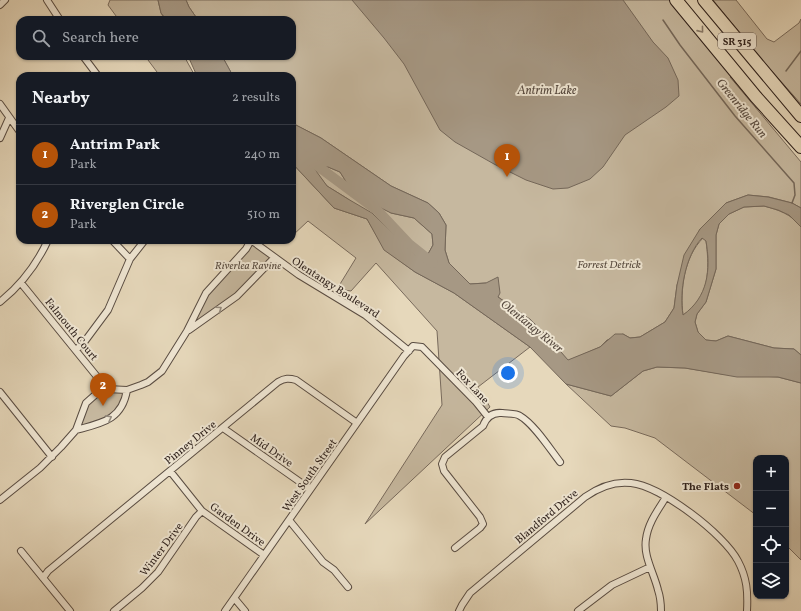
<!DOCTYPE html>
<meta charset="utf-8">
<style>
:root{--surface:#171b24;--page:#242831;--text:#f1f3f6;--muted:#9ea1a6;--line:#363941;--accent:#b45309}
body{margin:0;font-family:Vollkorn,serif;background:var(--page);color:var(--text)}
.controls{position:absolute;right:12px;bottom:12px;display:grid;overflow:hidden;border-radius:8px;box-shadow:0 1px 3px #0004}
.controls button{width:36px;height:36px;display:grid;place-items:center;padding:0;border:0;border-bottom:1px solid var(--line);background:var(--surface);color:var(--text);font:20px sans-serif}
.you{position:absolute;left:508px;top:373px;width:14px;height:14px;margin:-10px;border:3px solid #fff;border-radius:50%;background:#1a73e8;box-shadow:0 0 0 6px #1a73e833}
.badge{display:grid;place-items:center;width:26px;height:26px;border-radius:50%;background:var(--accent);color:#fff;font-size:13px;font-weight:700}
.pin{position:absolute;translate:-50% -33px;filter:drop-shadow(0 1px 2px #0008)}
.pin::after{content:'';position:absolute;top:21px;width:14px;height:12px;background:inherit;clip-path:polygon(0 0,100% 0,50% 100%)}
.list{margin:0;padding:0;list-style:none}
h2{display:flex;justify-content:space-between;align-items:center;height:52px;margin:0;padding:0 16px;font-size:17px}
h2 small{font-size:13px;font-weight:400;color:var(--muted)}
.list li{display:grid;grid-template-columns:26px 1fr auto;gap:12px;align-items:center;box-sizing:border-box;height:60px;padding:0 16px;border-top:1px solid var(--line)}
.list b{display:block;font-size:15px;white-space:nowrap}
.list p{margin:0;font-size:13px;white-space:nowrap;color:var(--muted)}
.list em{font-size:13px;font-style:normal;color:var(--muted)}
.icon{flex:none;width:22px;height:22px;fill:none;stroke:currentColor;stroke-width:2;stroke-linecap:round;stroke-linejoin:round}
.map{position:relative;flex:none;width:801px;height:611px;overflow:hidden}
.search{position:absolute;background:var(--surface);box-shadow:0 1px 3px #0004;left:16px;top:16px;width:280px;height:44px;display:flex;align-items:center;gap:10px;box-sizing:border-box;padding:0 14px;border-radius:12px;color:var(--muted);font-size:15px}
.panel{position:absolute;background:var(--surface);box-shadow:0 1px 3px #0004;left:16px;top:72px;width:280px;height:172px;border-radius:12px}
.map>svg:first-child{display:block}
.green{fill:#c6b89f;stroke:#786a5c}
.water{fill:#a69884;stroke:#746759;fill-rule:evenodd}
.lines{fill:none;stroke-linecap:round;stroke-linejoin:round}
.stream{stroke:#746759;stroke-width:1.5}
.river{stroke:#a69884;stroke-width:10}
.minor-casing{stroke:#594c42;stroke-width:8}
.motorway-casing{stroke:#2a1d19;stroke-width:14}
.minor{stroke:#efe6d3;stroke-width:6}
.motorway{stroke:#e6d8bb;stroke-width:12}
.oneway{stroke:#887a6a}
.oneway2{stroke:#968c7f}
.poi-dot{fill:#8f2418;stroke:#efe6d3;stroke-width:1.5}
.labels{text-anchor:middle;stroke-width:4;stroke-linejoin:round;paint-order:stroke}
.shield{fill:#efe6d3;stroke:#655951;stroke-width:1}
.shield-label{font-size:10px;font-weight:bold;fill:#2a1d19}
.park-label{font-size:11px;font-style:italic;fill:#594c41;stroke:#efe6d3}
.street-label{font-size:11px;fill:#2a1d19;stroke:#efe6d3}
.poi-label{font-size:11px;font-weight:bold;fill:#2a1d19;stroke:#efe6d3;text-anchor:end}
.water-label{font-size:12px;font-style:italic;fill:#55483e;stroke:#efe6d3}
</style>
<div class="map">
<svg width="801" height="611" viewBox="0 0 801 611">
<rect width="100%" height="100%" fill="#e6d8bb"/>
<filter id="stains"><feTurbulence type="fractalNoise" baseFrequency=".005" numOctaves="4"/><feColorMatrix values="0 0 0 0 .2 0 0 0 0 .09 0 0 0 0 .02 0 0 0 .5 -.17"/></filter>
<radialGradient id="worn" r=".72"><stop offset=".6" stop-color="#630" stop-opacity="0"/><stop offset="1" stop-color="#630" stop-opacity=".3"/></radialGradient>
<path class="green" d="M110 0H158L161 13 165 20H119L108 5Z
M186 0H677L736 72 730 77 801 162V208L792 203 769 197 748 195 726 203 700 229 677 285 674 308 665 322 640 337 630 338 623 334 607 340 600 347 568 361 547 336 531 320 498 297 486 283 470 284 449 263 445 250 446 225 439 213 428 203 391 186 321 138 292 123V76H233L222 56H292V20H198L189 7Z
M713 0H736L767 39 774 42 799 23 801 19V104L762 60Z
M145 56H184L195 76H160Z
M292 163 334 208 367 219 385 250 415 272 454 293 530 347 478 387 490 407 365 524 442 405 437 331 376 263 351 291 337 289 356 258 308 221 292 236Z
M328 167 340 172 350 188 391 213 414 218 432 234 433 245 428 254 416 255 394 235 348 199 327 186 313 168Z
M764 206C779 210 791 214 801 227V355L794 349 774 348 728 336 716 341 706 340 698 332 695 322 697 314 706 302 716 269V235L719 224 729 214 744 207Z
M703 238 706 241C709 263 710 291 693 307 690 310 686 313 683 315 680 290 684 257 703 238Z
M251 240 274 258 237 296 187 331 206 293Z
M657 367 685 368 722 374 778 377 801 383V560L786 545V458H756V515L655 438 625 428 611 426 566 384 611 396 643 371Z
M107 389 127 390 125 398 112 418 76 430 86 403Z"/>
<path class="water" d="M158 0H186L189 7 198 20H167L161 13Z
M352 0H623L653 42 668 58 678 80 679 96 666 107 625 135 603 167 590 179 568 188 553 189 526 180 494 164 455 142 440 130 404 64 384 38Z
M188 56H222L233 76H197Z
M292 123 321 138 391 186 428 203 439 213 446 225 445 250 449 263 470 284 486 283 498 277 500 293 498 297 531 320 547 336 568 360 600 347 615 334H623L630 338 640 337 665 322 674 308 677 285 684 255 700 229 726 203 748 195 768 197 792 203 801 208V227L789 215 778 210 764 206 744 207 729 214 719 224 716 235V269L706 302 697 314 695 322 698 332 706 340 716 341 728 336 774 348 794 349 801 355V383L778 377H737L685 368 657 367 643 371 611 396 566 384 530 347 454 293 415 272 384 250 367 219 334 208 292 163ZM328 167 340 172 350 188 373 204 391 213 414 218 432 234 433 245 428 254 416 255 372 213 348 199 327 186 314 168ZM702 238 706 241C711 270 708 297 683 315 679 292 685 256 702 238Z"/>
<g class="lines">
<path class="stream" d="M663 20 680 45 735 116 794 183 795 195 792 203
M786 71 801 51"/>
<path class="river" d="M292 147 378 211 409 244 433 263"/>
<defs>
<path id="minor" d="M47 0 60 20
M0 5 5 0
M83 56 98 76
M0 104 20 132
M0 138 9 118
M112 240 130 259
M251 240 299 275 365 315 409 351
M21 283 107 389
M0 302C21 285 37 264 48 240
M189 330 237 296 274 258
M76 350 85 341 108 310 130 259 145 240
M0 392 52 457
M223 428 310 489
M76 430C102 423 122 420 127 390
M170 471 202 511 264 555
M0 500 40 468 61 447 76 430 86 403 95 395 107 389 127 390 141 385 148 382 162 371 187 331 206 293 246 249 251 240
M289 520 323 562 334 570 348 587
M455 548 480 528 483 524 480 517 444 471 442 464 445 457 483 426C486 418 492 412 502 413 507 414 516 413 520 416 534 424 550 449 560 462
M21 551 70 611
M43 578 48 571 278 382C285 378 289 378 296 380L357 423
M235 599 245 611
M114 611 142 588 158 572 196 517 202 511
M225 611 404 356 413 346 422 347 476 402 488 417
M459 611 462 605 470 593 585 497C599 487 614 481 631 483 661 486 724 534 738 561 747 578 748 592 747 611
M578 611 612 585 650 567
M661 611C661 604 660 596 658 590 654 573 643 556 646 539 648 523 658 510 666 497"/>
<path id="motorway" d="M676 0 756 97 801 147
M704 0 801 116"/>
</defs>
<use href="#minor" class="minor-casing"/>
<use href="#motorway" class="motorway-casing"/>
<use href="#minor" class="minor"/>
<use href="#motorway" class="motorway"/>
</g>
<defs><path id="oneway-chevron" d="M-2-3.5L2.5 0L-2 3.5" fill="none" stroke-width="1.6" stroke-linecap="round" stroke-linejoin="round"/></defs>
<use class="oneway" href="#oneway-chevron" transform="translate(701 30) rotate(51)"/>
<g class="oneway2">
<use href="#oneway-chevron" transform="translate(219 309) rotate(-35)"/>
<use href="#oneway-chevron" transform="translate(109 418) rotate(-28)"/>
</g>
<circle class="poi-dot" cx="737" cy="486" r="4"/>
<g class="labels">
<rect class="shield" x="718" y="33" width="38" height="16" rx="3"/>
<g class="shield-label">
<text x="737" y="45">SR 315</text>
</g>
<g class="park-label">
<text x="609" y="268">Forrest Detrick</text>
<text x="248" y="269">Riverlea Ravine</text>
</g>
<g class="street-label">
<text transform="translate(336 287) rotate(33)" y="4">Olentangy Boulevard</text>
<text transform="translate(72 329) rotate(51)" y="4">Falmouth Court</text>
<text transform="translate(473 386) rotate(47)" y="4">Fox Lane</text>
<text transform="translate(190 442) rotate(-39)" y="4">Pinney Drive</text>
<text transform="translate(272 450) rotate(35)" y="4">Mid Drive</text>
<text transform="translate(309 475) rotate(-55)" y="4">West South Street</text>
<text transform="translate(546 516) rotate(-40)" y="4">Blandford Drive</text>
<text transform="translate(238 524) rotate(36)" y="4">Garden Drive</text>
<text transform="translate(161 549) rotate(-53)" y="4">Winter Drive</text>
</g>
<g class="poi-label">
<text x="729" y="490">The Flats</text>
</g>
<g class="water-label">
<text x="547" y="94">Antrim Lake</text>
<text transform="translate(742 108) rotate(51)" y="4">Greenridge Run</text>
<text transform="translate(532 326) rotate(39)" y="4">Olentangy River</text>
</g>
</g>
<rect width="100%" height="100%" filter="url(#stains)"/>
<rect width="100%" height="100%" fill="url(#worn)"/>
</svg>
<div class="controls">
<button>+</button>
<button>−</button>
<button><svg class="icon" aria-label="locate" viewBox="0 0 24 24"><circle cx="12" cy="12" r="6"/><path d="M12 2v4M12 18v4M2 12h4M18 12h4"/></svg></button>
<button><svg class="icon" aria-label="layers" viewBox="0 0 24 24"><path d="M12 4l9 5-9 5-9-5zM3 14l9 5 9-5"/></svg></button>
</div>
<div class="you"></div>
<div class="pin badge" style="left:507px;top:177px">1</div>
<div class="pin badge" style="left:103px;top:406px">2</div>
<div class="search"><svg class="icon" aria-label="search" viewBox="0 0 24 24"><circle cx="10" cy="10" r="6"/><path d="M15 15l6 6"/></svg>Search here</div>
<section class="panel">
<h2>Nearby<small>2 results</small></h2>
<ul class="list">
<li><span class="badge">1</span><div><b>Antrim Park</b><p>Park</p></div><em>240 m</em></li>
<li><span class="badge">2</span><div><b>Riverglen Circle</b><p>Park</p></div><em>510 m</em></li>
</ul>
</section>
</div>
